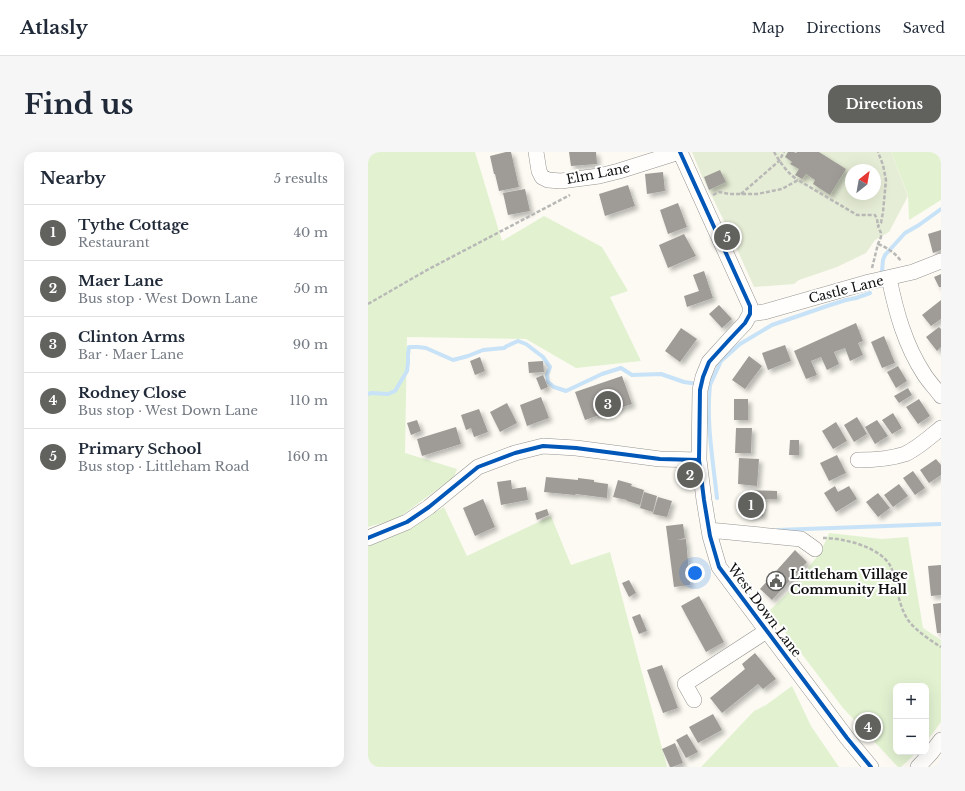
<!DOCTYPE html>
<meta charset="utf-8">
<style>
:root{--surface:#fff;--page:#f6f6f7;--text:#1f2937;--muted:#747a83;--line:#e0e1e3;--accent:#61615e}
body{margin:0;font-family:"Libre Baskerville",serif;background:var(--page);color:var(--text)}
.controls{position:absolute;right:12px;bottom:12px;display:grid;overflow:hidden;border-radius:8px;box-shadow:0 4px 16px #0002}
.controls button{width:36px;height:36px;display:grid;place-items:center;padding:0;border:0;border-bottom:1px solid var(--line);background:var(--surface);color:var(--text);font:20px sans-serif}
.compass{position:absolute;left:477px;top:12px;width:36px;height:36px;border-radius:50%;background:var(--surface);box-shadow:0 4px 16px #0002;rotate:31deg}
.you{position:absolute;left:327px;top:421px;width:14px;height:14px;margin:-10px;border:3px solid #fff;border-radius:50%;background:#1a73e8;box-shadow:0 0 0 6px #1a73e833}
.badge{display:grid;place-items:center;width:26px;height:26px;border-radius:50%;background:var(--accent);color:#fff;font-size:13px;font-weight:700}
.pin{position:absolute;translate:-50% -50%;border:2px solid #fff;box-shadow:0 1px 4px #0006}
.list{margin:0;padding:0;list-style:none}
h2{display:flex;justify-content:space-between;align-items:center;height:52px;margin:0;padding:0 16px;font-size:17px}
h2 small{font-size:13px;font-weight:400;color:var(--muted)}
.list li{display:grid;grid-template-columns:26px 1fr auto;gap:12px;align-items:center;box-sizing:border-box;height:56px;padding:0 16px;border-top:1px solid var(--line)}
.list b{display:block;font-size:15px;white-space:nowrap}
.list p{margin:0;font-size:13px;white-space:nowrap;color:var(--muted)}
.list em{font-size:13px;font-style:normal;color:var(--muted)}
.map{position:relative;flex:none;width:573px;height:615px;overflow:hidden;border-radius:12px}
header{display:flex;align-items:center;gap:24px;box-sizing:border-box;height:56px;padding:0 20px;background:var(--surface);border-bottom:1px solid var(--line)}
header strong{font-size:19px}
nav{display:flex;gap:22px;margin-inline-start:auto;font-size:14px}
.intro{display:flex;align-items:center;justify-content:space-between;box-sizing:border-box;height:96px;padding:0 24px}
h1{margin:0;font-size:28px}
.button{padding:10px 18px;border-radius:12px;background:var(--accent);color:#fff;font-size:14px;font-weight:700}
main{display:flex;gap:24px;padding:0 24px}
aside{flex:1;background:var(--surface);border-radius:12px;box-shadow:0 4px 16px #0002}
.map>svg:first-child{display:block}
.green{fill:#e2f2d1}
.cemetery{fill:#e6edd6;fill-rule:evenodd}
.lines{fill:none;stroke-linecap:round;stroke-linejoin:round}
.stream{stroke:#c8e2f7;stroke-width:4}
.building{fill:#9f9c98;filter:url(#shadow)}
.minor-casing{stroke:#959491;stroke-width:16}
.path{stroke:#b8b8b6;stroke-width:2.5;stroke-dasharray:4 2;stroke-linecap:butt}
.minor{stroke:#fffefd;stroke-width:15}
.cycleway-casing{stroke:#fff;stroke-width:6}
.cycleway{stroke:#0057b8;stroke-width:4}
.labels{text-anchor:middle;stroke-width:4;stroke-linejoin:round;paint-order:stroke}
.street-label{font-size:13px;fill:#0e0e0e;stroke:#fff}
.poi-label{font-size:13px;font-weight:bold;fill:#0e0e0e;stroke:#fff;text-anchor:start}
</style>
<header>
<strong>Atlasly</strong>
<nav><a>Map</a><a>Directions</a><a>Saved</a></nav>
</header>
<div class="intro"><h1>Find us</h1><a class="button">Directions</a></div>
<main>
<aside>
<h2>Nearby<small>5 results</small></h2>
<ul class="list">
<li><span class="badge">1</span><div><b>Tythe Cottage</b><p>Restaurant</p></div><em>40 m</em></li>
<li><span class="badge">2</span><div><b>Maer Lane</b><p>Bus stop · West Down Lane</p></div><em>50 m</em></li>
<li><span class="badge">3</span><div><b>Clinton Arms</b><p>Bar · Maer Lane</p></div><em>90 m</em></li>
<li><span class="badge">4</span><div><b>Rodney Close</b><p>Bus stop · West Down Lane</p></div><em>110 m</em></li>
<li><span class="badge">5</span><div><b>Primary School</b><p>Bus stop · Littleham Road</p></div><em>160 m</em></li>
</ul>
</aside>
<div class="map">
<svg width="573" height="615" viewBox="0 0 573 615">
<defs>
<filter id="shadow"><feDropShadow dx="3.5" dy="3.5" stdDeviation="2" flood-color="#0004"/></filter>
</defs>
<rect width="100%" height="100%" fill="#fcfaf2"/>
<path class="green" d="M0 0H107L134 89 176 64 234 95 260 139 242 145 273 209 208 216 158 187 39 185 37 301 89 317 86 325 29 367 0 375Z
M523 0H573V48L541 68 540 43Z
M76 355 99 404 183 364 203 413 242 400 299 615H0V394L38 378Z
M461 381 514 387 540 385 555 476 573 488V570L558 590V534H528V600H549L533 615H530L475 556 401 459C413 448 423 437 433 425 444 411 455 398 461 381Z
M424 534 443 574 471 615H333L386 559 398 553Z"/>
<path class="cemetery" d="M324 0H523L540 44 521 80 507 88 498 101 469 115 431 128 426 132 386 135 360 77 333 22ZM483 18H507V42H483Z"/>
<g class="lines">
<path class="stream" d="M514 119 515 108 517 103 537 81 551 73 573 57
M337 232 342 233 353 209 372 192 404 173 462 153 478 148 488 146 502 141
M342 233C338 270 345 309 349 346
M0 242 3 241 20 242 27 239 39 219 40 211V203L41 195H50L58 196 85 208 100 204 115 198 136 196 139 194 150 189 158 192 175 205 182 215 179 223 180 230 186 235 198 239 234 222 253 216 264 223 293 222 316 230 330 232
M410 378 573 372"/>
</g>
<path class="building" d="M138 0H143L151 35 131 39 127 22H126L122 4Z
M201 0H228L229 12 203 14Z
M420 0H426L428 1 429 0H451L478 17 462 43 445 32 447 28 438 22 434 27 427 23 431 17 422 12 424 10 417 5Z
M352 18 358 30 341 38 336 25Z
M295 20 297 39 279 42 277 22Z
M260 33 267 54 237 64 231 42Z
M157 37 162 59 140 63 135 41Z
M310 51 319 75 300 82 292 58Z
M573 78V98L565 101 560 82Z
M316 82 328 104 300 116 291 93Z
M336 119 345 146 319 155 316 144 331 139 325 123Z
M573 122V135H571L566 125Z
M573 148V167L563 174 554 163Z
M351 153 364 167 354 176 341 162Z
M488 171 495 189 490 191 495 203 482 209 477 196 466 200 471 212 459 218 453 205 443 209 449 223 438 227 426 199Z
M571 175 573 177V195L569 199 558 185Z
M313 176 329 187 312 210 297 199Z
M516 184 527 211 514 216 503 190Z
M417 193 423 209 400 218 394 201Z
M381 204 394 214 377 237 364 228Z
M112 205 117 219 107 223 102 209Z
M175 209 176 220 161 221 160 210Z
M530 214 539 229 528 236 519 220Z
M175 223 180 235 173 238 168 226Z
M254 224 264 252 217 268 207 240Z
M540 236 544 243 531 251 526 244Z
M173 245 181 266 159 274 152 253Z
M366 247H380V268H366Z
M551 247 562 264 550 272 538 255Z
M139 251 149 271 132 280 122 260Z
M111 257 120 280 106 285 103 276 98 278 93 263Z
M525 261 534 276 524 282 514 268Z
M489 265 499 282 486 290 476 273Z
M49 268 53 279 43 283 39 271Z
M509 268 520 284 507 292 497 275Z
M468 270 479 289 465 297 454 279Z
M88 275 93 292 54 304 49 287Z
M368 276H384L383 301H367Z
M422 288H431V303H421Z
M469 303 478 321 461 329 452 311Z
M371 306 391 307 389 334 370 332Z
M568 307 573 313V323L561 331 552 318Z
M545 319 557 336 547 343 535 326Z
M178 325 210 328V326L226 328V330L240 332 239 346 208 342 207 343 176 340Z
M143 328 144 337 158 335 160 348 133 353 129 330Z
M250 328 264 332 263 334 276 338 272 353 259 349V348L245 345Z
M531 332 540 344 525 355 516 343Z
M467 334 470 340 481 334 489 347 468 360 456 341Z
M380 338 409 339V347H395V364H379Z
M276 340 289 344 285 360 272 356Z
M510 341 522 356 510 365 498 350Z
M290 345 304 349 299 365 285 362Z
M115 347 127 375 107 384 95 356Z
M179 357 181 363 169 368 167 361Z
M315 372 317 386 309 388 318 387 322 433 306 435 298 374Z
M427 398 439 410 404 448 392 437Z
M573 413V443L563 444 560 414Z
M261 428 268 441 261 445 254 431Z
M331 444 356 490 338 500 313 454Z
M573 451V481H569L565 452Z
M272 462 279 479 271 482 264 465Z
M387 501 408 527 395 537 390 532 354 561 342 546 377 517 374 512Z
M294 513 310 556 295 561 279 518Z
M345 562 354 578 330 591 321 575Z
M319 582 330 600 318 606 308 588Z
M307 591 315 611 304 615H302L294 597Z"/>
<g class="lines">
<defs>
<path id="minor" d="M168 0 171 19 174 25 180 28 193 29 231 24 251 19 311 0
M312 0 382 154V162L377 171 361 188 341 210 335 225 332 238 331 308 336 348 342 384 351 415 479 586 503 615
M521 126C528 160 537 193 556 222 561 230 568 237 573 244
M382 162 396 160 501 130 545 120 573 109
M490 308C505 308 522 307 537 302 550 296 562 285 573 276
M341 378 433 387 447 397
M0 386 39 370 61 355 110 315 147 301 175 294 208 296 292 307 331 308
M326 548 317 532 400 478
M550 615 563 601 573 588"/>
</defs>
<use href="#minor" class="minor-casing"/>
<path class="path" d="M406 0C411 9 421 23 430 28
M373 42 411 9 416 0
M345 43 351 40 362 42H389L414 37 430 28 489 63H507L509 67 510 74
M510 92C520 96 527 101 533 109
M504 116 510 92 513 85V81L510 74 513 71 515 60 518 28 515 13 510 0
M0 152 59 118 202 43
M455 386C476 386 513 395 523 415 525 419 525 424 526 427 530 441 532 456 540 468 548 479 562 488 573 495"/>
<use href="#minor" class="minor"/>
<defs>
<path id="cycleway" d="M312 0 382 154V162L377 171 361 188 341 210 335 225 332 238 331 308 336 348 342 384 351 415 479 586 503 615
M0 386 39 370 61 355 110 315 147 301 175 294 208 296 292 307 331 308"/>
</defs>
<use href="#cycleway" class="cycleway-casing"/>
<use href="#cycleway" class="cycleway"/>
</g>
<defs>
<symbol id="civic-ring" viewBox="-11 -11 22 22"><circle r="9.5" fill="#fff" stroke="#61615e" stroke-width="1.5"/><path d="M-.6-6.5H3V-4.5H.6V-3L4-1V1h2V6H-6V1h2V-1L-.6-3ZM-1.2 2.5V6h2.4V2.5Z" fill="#61615e"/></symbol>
</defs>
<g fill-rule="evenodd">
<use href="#civic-ring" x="397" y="418" width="22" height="22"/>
</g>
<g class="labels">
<g class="street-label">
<text transform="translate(230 21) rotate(-11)" y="5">Elm Lane</text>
<text transform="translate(478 137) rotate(-14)" y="5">Castle Lane</text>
<text transform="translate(397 458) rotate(53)" y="5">West Down Lane</text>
</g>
<g class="poi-label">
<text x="422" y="427">Littleham Village<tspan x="422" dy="15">Community Hall</tspan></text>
</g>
</g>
</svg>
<div class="controls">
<button>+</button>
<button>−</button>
</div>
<svg class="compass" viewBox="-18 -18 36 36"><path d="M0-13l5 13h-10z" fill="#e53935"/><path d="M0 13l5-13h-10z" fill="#747a83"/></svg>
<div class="you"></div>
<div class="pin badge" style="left:383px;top:353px">1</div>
<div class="pin badge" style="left:322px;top:323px">2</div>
<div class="pin badge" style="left:240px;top:252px">3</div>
<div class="pin badge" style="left:500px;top:575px">4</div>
<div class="pin badge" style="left:359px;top:85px">5</div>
</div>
</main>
